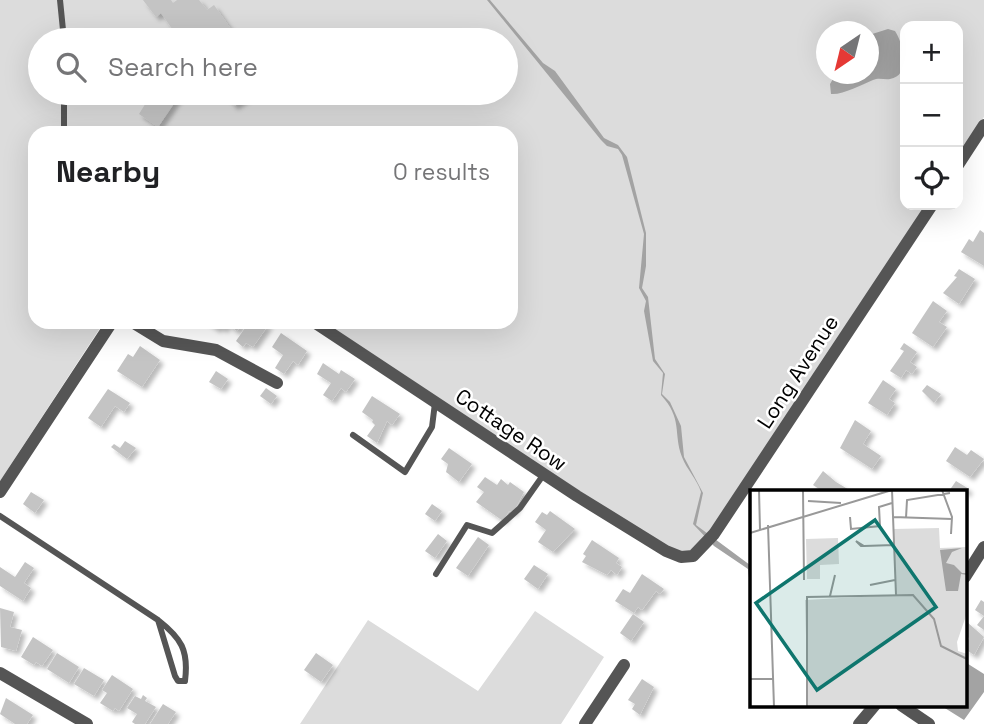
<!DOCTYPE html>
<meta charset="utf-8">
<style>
:root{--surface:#fff;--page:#f2f2f2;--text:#202124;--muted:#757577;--line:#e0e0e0}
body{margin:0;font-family:"Space Grotesk",sans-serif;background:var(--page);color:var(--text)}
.controls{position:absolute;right:21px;top:21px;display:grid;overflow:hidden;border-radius:14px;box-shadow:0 7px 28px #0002}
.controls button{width:63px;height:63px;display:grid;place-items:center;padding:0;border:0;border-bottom:2px solid var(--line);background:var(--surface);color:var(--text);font:35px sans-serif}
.compass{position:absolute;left:816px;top:21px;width:63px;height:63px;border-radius:50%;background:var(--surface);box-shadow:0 7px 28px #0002;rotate:215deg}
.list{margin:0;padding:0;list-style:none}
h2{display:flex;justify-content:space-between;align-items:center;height:91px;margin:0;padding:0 28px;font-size:30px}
h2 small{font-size:23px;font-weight:400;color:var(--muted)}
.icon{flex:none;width:38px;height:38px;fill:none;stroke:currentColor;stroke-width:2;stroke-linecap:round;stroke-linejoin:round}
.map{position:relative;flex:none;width:984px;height:724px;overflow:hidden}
.search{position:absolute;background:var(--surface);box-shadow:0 7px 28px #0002;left:28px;top:28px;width:490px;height:77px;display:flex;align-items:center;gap:18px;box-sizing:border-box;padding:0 24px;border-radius:38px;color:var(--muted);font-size:26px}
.panel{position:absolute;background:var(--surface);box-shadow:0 7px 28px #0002;left:28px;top:126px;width:490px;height:203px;border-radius:21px}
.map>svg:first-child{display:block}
.green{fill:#dcdcdc;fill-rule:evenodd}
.water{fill:#a3a3a3}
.building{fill:#c4c4c4;filter:url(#shadow)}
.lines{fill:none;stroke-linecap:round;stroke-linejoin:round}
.service{stroke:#555;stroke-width:6}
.minor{stroke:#555;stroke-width:12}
.labels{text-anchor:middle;stroke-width:5;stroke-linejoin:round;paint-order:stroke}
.street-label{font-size:21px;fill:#000;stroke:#fff}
.inset-road{fill:none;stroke:#999;stroke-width:2}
.view{fill:#0f766e;fill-opacity:0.15;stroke:#0f766e;stroke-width:3.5}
.inset-edge{fill:none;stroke:#000;stroke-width:3.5}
</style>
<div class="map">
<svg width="984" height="724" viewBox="0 0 984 724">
<defs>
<filter id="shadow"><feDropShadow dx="4" dy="4" stdDeviation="2" flood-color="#0004"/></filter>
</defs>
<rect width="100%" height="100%" fill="#fff"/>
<path class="green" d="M0 0H984V117L958 157V26H905V205H926L701 545 685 553 664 546 320 322H511V133H35V322H104L0 481ZM827 32H869V74H827ZM40 40H506V93H40Z
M535 611 604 657 561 724H300L368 620 478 691Z"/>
<path class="water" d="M487 0H490L543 63 555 71 604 138 618 145 627 157 646 233V266L642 288 648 297 655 359 665 374 662 394 670 402 681 426 684 457 703 493 696 525 750 565 751 595 748 569 714 546 693 524 701 492C697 479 687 470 682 457 673 433 683 419 661 395L663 373 653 361 644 311 646 301 639 288 644 234 622 155 618 149 607 146 601 140Z
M888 29 895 31C903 43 912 75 890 79 884 80 879 77 873 80 861 85 843 95 831 94L830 84 836 74H869V35Z
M965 662 984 674V692L964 720 940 705H965Z"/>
<path class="building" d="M143 0H171L173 3 177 0H199L207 10 214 5 233 32 226 37 228 40H180L161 13 156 17Z
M146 93H181L158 127 139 114 149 98Z
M224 93H242L246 98 234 106Z
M980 230 984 233V266L961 252 969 239 973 242Z
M959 269 975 279 959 304 943 293 957 277 954 276Z
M933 301 947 311 939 322 947 327 933 347 912 333Z
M206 322H243L237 331 227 324 224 329 219 326 217 329Z
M249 322 269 324 253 347 246 343 243 347 236 341Z
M281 333 307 351 298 365 293 361 284 374 275 368 283 355 272 347Z
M904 343 917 352 910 362 917 367 912 374 906 370 901 378 890 371 904 351 900 349Z
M140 346 160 360 142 387 117 371 128 354 133 357Z
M323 363 339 374 341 370 355 379 346 392 341 388 332 401 323 395 331 383 317 374Z
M216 371 228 379 221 389 209 382Z
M883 380 896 389 889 399 895 403 887 415 868 403Z
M927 385 941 394 934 403 922 391Z
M266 388 277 396 271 404 260 396Z
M108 389 130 403 124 412 115 406 101 427 88 418Z
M372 396 400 414 392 425 387 421 377 443 367 436 375 425 372 422 373 420 362 412Z
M855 420 871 431 863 444 881 456 872 469 840 448Z
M125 441 136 448 127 459 111 447 114 444 120 448Z
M955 447 967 455 971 450 984 459 970 477 946 461Z
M449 448 472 464 459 482 446 472 448 464 441 459Z
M823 471 836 482 851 491H822L813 485Z
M485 477 497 485 501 479 508 485 510 482 524 492 513 513 509 511 503 521 476 502 484 492 477 487Z
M956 481 969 489 965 495V491H949Z
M31 492 44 500 35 513 23 504Z
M432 504 442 511 435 521 425 514Z
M550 511 575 529 553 552 538 542 546 530 535 522 542 512 547 515Z
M438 534 447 541 435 558 425 551Z
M478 537 489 545 468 576 456 568Z
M592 540 619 558 616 563 622 567 617 575 611 570 607 575 582 562 586 556 583 554Z
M25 562 34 568 24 583 31 588 23 601 0 586V567L15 577Z
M534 565 548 574 538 589 524 579Z
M642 574 664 589 660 594 656 591 642 610 638 607 634 613 615 601 623 589 630 593Z
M981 600 984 602V630L977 625 984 616 975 610Z
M0 608 14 612 10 627 22 630 16 651 1 647Z
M633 614 644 622 631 641 620 633Z
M967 622 984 637 974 655 965 649 969 638 965 635Z
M33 637 53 650 42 666 36 662 34 665 21 657Z
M57 653 79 667 69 683 47 669Z
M316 653 333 665 321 682 304 670Z
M84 668 104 680 94 696 74 684Z
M112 675 133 689 119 711 115 708 113 711 100 703 107 693 102 690Z
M642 679 654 687 640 715 632 709 635 704 628 700Z
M143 695 147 698 145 701 156 707 145 724H135L132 722 137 714 127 708 135 696 141 699Z
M6 698 33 715 27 724H15L0 714Z
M163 704 176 712 168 724H150Z"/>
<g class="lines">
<path class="service" d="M60 0 64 40
M64 133V93
M353 435 405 472 432 427 435 403
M0 516 158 620C181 638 189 650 185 681H178L175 676 158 620
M436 574 467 525 492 533 520 508 544 474"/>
<path class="minor" d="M958 165 984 125
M132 322 163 341 216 350 277 383
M314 322 577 496 666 551 681 557 693 556 714 534 932 205
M0 492 112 322
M965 577 984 547
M0 673 87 724
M901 705 929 724
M585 724 624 665
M859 724 875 705"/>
</g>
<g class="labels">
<g class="street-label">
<text transform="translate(798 372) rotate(-57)" y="7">Long Avenue</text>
<text transform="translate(511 430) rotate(34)" y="7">Cottage Row</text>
</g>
</g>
<g transform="translate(750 490)">
<rect width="217" height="217" fill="#fff"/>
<path d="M189 38 190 58 217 57V123L207 152 208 161 217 164V217H58L55 110 146 105 144 39ZM88 48 89 74 70 75V89H57L56 49Z" fill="#dcdcdc"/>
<path d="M212 58 202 62 196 73 204 75 212 83H217V85L211 84 208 101H196L190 60Z" fill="#a3a3a3"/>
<path class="inset-road" d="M9 0 10 40M53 0 54 90M142 0 146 105M192 0 202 27 201 44M58 11 91 13M100 27 101 39 130 36 129 17 142 13M143 27 202 29M156 28 157 10 200 3M18 35 24 217M0 43 142 0M114 56 106 51 111 56H114L144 55M120 95 145 90M80 106 85 85M0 189H23M57 217V107L163 105 184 129 191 156 217 169"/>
<path class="view" d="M125 30 186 117 67 200 6 113Z"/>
<rect width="217" height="217" class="inset-edge"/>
</g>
</svg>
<div class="controls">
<button>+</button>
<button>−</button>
<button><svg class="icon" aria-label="locate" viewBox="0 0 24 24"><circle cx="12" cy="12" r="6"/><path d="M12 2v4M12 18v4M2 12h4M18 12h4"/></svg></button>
</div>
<svg class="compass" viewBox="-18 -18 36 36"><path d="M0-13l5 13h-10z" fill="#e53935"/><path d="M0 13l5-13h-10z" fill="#757577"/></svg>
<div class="search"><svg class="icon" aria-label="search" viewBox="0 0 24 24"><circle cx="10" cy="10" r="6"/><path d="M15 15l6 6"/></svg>Search here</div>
<section class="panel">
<h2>Nearby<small>0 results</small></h2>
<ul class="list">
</ul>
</section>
</div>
